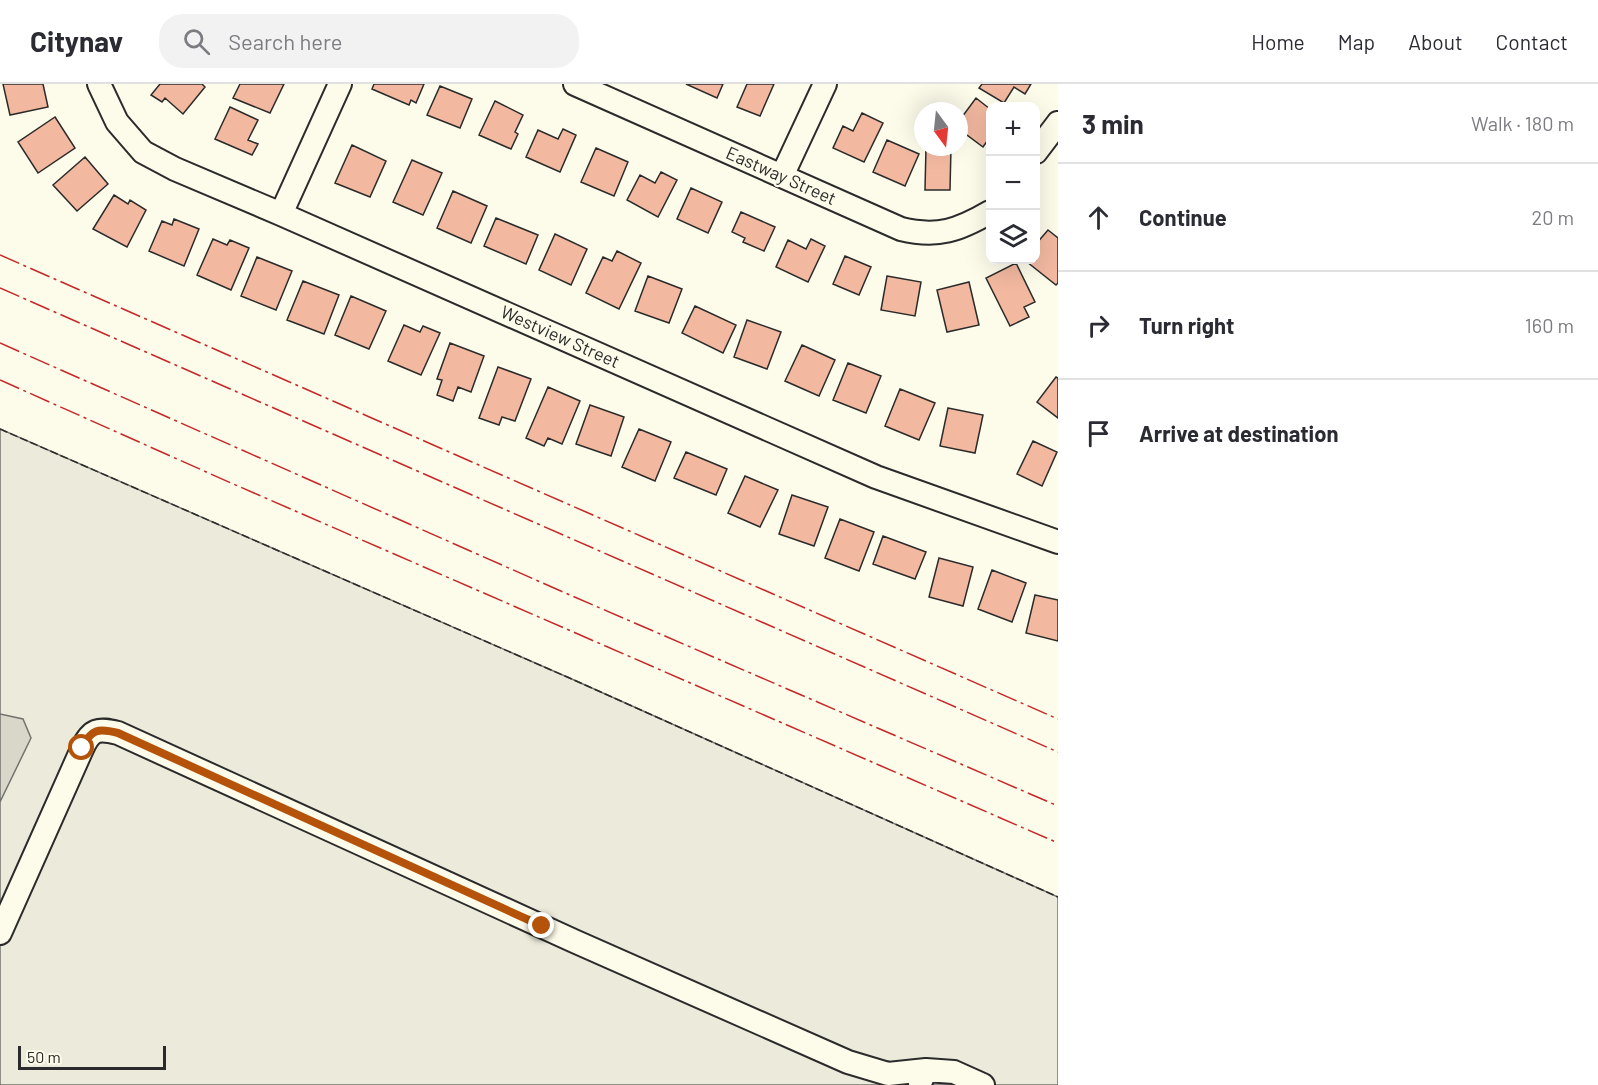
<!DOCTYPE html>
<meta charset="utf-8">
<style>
:root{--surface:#fff;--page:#f2f2f3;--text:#2b2b33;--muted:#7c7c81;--line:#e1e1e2}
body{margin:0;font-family:Barlow,sans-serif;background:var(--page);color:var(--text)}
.controls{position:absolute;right:18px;top:18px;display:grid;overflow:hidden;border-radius:12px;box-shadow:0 6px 24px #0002}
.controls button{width:54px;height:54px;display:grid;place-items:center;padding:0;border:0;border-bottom:2px solid var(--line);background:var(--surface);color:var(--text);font:30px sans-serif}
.compass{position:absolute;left:914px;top:18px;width:54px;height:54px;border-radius:50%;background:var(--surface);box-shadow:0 6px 24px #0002;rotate:165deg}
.scale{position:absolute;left:18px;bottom:15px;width:148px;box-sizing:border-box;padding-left:6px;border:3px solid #2b2b2b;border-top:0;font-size:16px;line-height:21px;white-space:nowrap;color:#2b2b2b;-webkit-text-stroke:4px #fdfbea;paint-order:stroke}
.stop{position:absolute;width:18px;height:18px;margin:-14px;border:4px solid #b45309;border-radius:50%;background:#fff}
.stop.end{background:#b45309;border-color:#fff;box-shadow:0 2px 6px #0008}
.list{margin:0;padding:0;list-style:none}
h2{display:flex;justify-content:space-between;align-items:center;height:78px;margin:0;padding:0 24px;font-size:26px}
h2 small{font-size:20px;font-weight:400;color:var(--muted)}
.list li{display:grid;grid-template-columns:39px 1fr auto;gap:18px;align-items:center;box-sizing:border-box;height:108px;padding:0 24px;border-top:2px solid var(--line)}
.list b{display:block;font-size:22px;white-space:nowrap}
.list em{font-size:20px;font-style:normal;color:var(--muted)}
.icon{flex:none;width:33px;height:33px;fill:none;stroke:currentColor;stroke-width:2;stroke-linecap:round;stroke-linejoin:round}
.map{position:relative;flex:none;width:1058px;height:1001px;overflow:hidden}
header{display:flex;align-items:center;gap:36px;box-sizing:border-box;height:84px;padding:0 30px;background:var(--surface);border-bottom:2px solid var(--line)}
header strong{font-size:28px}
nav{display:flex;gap:33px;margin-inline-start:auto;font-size:21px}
.search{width:420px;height:54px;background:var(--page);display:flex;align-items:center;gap:15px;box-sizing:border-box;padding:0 21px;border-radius:24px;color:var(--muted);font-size:22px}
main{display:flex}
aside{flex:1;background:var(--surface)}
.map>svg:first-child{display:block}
.green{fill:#ecebdb;stroke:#74746e;stroke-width:1.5}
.water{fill:#d8d7c9;stroke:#74746e;stroke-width:1.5}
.building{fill:#f2b8a0;stroke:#2b2b2b;stroke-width:1.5}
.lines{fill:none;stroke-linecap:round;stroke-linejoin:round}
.minor-casing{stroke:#2b2b2b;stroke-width:26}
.minor{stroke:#fdfbea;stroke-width:22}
.fence{stroke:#2b2b2b;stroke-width:1.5;stroke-dasharray:8 3;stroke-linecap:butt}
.power{stroke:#c62828;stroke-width:1.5;stroke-dasharray:21 4.5 3 4.5;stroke-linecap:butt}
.route{stroke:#b45309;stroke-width:8}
.labels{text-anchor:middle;stroke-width:4.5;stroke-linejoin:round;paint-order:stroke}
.street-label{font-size:18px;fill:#2b2b2b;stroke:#fdfbea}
</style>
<header>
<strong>Citynav</strong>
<div class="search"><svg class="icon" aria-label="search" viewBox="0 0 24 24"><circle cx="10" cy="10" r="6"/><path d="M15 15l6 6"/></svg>Search here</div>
<nav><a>Home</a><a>Map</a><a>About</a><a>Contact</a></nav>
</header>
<main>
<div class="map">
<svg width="1058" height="1001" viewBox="0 0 1058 1001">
<rect width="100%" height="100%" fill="#fdfbea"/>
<path class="green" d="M0 345 574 596 1058 813V1001H0Z"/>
<path class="water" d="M0 630 23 635 31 654 0 718Z"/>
<path class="building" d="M3 0H43L48 23 10 31Z
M160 0H202L205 3 183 30 165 14 162 18 151 11Z
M240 0H284L270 29 233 14Z
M374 0H424L416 19 411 16 409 21 372 5Z
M686 0H723L717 14Z
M747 0H774L760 32 737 23Z
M982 0H1031L1025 10 1014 3 1004 19 979 4Z
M440 2 472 15 460 44 427 31Z
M976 14 990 25V53L983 63 959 45V37Z
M495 17 523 31 515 48 518 50 511 65 479 51Z
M230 23 258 36 248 56 258 60 252 71 215 55Z
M862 29 883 39 864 78 833 64 843 42 853 47Z
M55 33 75 64 38 89 18 58Z
M563 45 576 51 560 88 526 73 538 46 558 55Z
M887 56 919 70 905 102 873 88Z
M352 61 386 77 370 113 335 99Z
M926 63H951L950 106H925Z
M596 64 628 78 614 112 581 98Z
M85 73 108 100 77 127 53 101Z
M412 76 442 89 423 131 393 118Z
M661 88 677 96 658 133 627 116 640 91 655 99Z
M691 104 722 118 708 149 677 135Z
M453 107 487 122 471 159 437 144Z
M114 111 128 120 130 116 146 126 127 163 93 145Z
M741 128 775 143 764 167 743 158 745 154 732 148Z
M496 134 538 151 526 180 484 162Z
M174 135 199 145 184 182 149 167 162 137 172 141Z
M1048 146 1058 154V199L1056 201 1027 178 1029 176H1036V167L1039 163 1036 160Z
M555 150 587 165 571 201 539 186Z
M213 155 227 161 230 156 249 164 231 206 197 191Z
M811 155 825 162 808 198 776 183 788 156 806 165Z
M617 167 641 179 619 225 586 209 603 173 612 177Z
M845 172 871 183 859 211 833 200Z
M257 173 292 187 276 226 241 212Z
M1016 179 1035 218 1024 223 1029 233 1010 242 986 194Z
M648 192 682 205 669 239 635 227Z
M887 192 921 198 915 232 881 226Z
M303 197 339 211 324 250 287 236Z
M969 198 979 241 947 248 937 206Z
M351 212 386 227 369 265 335 251Z
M695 222 736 241 723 269 682 249Z
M747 236 781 248 767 285 734 273Z
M404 241 420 248 423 242 440 249 421 291 388 277Z
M450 259 484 272 471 308 458 303 453 317 437 311 442 296 437 295Z
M802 261 835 276 819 312 785 297Z
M848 279 881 292 866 329 833 316Z
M498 283 531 295 515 337 502 333 499 341 479 334Z
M1056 293 1058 294V334L1037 318Z
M548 303 580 317 562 360 548 354 544 362 526 354Z
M900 305 935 319 919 356 885 342Z
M590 321 624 333 611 372 576 360Z
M948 324 983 331 975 369 940 362Z
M639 345 671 358 655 397 622 383Z
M1033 357 1057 368 1042 402 1017 390Z
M686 368 727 385 716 411 674 394Z
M745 392 778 406 760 443 728 429Z
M792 411 828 423 814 462 779 450Z
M840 435 874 448 859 487 825 474Z
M883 452 926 468 915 495 873 480Z
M939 474 973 483 963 522 929 513Z
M992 486 1026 499 1012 538 978 525Z
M1035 511 1058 516V557L1026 549Z"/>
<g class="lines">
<defs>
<path id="minor" d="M99 0 117 38 143 68 175 85 281 130 876 393 1058 458
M575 0 901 145C938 154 959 146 990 128
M1036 68 1058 39
M782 92 825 0
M281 130 340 0
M0 849 82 665C91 645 98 644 118 649L574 857 848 978 888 990 926 986
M920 999 926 986 954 988 983 1001"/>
</defs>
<use href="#minor" class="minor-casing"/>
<use href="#minor" class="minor"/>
<path class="fence" d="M0 345 574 596 1058 813"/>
<path class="power" d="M0 171 1058 635
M0 204 1058 668
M0 259 563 508 1058 722
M0 296 231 399 1058 759"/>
</g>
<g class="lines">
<path class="route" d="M82 664C91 645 98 644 118 649L542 842"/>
</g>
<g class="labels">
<g class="street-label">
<text transform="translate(781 92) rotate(24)" y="6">Eastway Street</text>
<text transform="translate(560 253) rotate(24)" y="6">Westview Street</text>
</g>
</g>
</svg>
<div class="controls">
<button>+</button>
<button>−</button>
<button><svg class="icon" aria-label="layers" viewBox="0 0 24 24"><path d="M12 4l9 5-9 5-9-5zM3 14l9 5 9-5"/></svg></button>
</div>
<svg class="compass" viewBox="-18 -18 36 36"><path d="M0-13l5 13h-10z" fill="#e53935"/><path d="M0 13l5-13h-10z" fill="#7c7c81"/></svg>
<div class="scale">50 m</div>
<div class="stop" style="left:82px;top:664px"></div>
<div class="stop end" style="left:542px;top:842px"></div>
</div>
<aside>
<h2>3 min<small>Walk · 180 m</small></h2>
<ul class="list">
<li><svg class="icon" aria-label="ahead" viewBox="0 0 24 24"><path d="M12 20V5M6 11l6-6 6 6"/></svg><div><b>Continue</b></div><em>20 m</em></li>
<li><svg class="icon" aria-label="right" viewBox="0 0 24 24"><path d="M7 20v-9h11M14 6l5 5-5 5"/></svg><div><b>Turn right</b></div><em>160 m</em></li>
<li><svg class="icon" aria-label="arrive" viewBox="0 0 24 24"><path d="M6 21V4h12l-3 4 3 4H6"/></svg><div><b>Arrive at destination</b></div></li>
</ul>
</aside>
</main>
